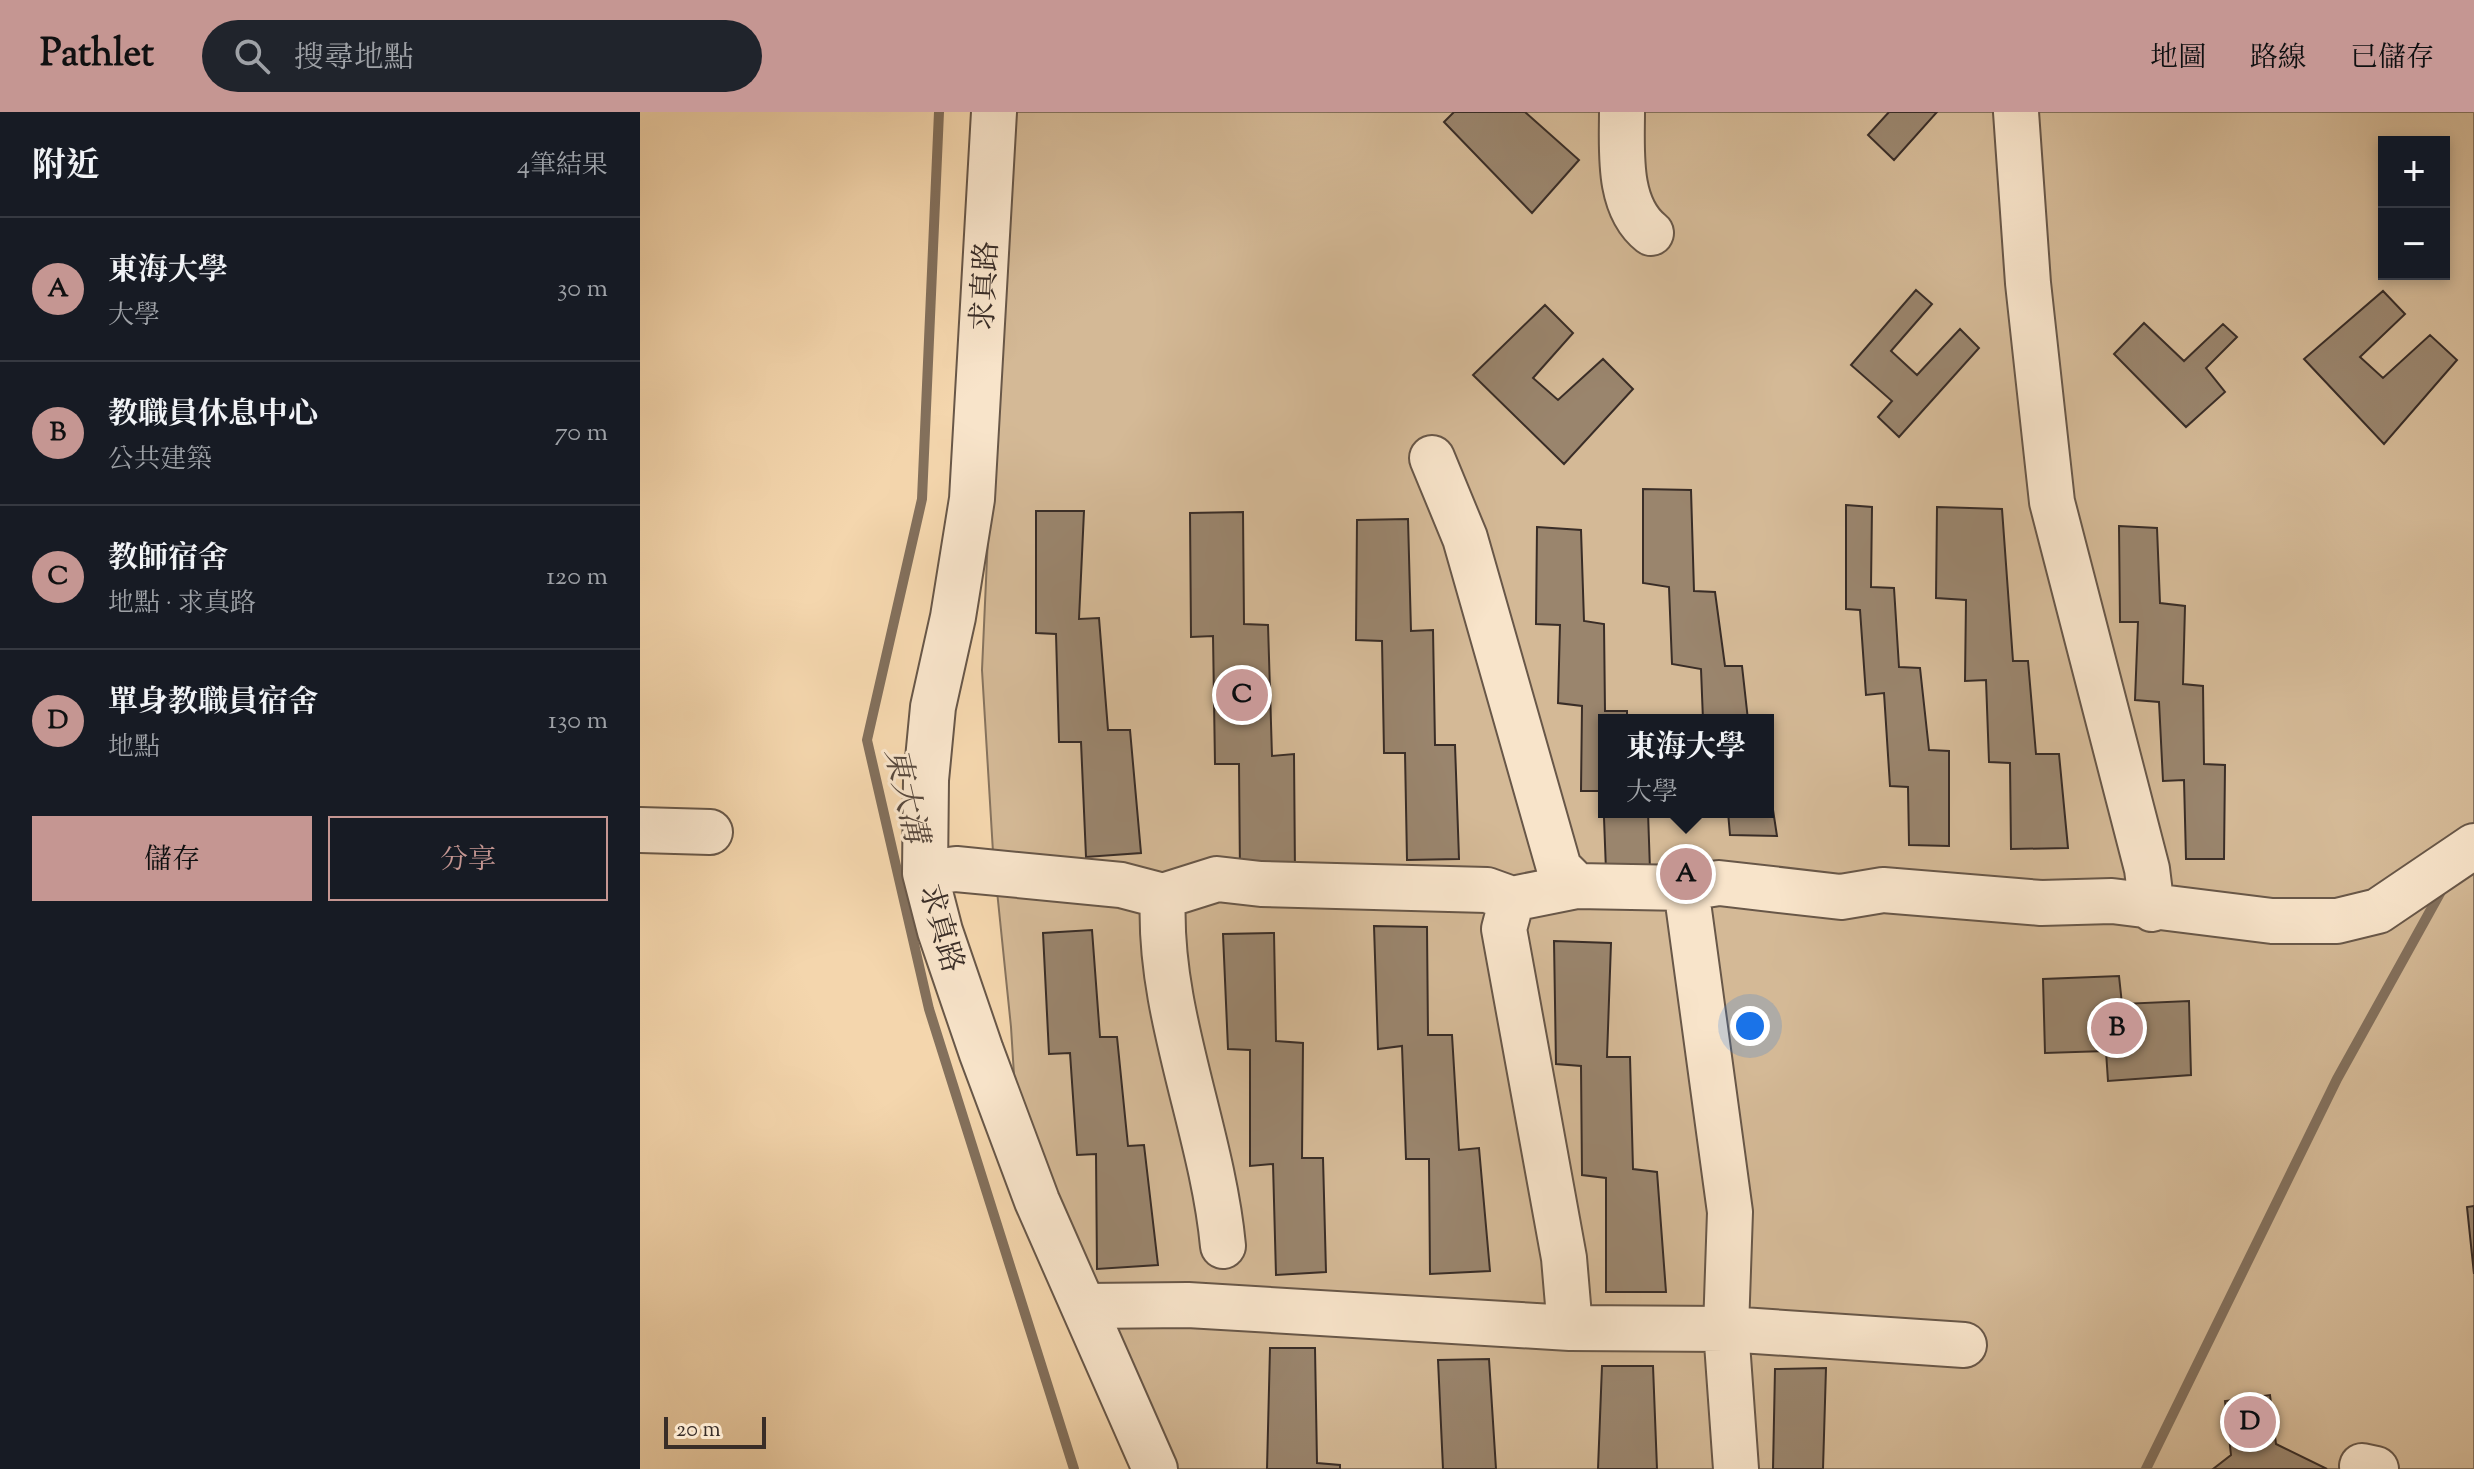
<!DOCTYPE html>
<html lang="zh-TW">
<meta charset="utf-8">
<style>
:root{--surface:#171b24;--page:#20242c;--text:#f1f3f6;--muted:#9ea1a6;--line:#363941;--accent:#c59692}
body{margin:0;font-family:"Sorts Mill Goudy","Noto Serif TC",serif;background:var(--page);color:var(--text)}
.controls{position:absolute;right:24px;top:24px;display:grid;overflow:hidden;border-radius:0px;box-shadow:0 4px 12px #0003}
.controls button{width:72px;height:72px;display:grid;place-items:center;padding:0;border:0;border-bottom:2px solid var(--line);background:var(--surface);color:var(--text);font:40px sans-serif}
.scale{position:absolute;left:24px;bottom:20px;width:102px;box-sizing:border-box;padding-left:8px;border:4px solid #392d27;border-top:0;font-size:22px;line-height:28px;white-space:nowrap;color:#392d27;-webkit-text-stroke:6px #f8e4ca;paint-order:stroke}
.you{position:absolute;left:1110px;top:914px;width:28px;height:28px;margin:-20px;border:6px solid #fff;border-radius:50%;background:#1a73e8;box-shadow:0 0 0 12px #1a73e833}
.badge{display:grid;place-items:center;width:52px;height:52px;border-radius:50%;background:var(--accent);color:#111;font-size:26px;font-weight:700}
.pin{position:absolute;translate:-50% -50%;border:4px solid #fff;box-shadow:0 2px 8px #0006}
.popup{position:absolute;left:958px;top:602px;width:176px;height:104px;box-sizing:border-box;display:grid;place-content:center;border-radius:0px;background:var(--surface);filter:drop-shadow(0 2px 6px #0005);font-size:26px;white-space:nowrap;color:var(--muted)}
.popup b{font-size:30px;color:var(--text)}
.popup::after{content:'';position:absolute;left:50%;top:100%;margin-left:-16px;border:16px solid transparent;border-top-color:var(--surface)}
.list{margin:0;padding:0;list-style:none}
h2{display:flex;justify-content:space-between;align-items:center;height:104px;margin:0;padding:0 32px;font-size:34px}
h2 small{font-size:26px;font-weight:400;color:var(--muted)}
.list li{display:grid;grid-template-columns:52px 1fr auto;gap:24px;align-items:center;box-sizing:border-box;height:144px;padding:0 32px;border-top:2px solid var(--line)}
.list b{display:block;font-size:30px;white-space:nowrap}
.list p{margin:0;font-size:26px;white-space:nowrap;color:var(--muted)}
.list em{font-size:26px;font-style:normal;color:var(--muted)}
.actions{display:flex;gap:16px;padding:24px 32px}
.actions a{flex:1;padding:18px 0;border:2px solid var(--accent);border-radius:0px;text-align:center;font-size:28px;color:var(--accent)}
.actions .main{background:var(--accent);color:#111}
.icon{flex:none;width:44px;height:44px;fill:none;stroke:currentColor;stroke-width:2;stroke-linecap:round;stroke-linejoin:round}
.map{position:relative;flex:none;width:1834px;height:1357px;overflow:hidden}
header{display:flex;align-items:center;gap:48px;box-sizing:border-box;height:112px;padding:0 40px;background:var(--accent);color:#111}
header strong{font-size:38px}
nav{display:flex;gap:44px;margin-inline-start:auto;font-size:28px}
.search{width:560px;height:72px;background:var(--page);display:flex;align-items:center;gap:20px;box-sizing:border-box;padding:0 28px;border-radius:44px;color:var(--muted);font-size:30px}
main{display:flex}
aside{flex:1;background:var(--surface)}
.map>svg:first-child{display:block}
.green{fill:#d4b996;stroke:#86735e;stroke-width:2;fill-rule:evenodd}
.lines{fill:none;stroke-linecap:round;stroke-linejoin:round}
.stream{stroke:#83705c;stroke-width:10}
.building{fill:#9a856d;stroke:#392d27;stroke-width:2}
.minor-casing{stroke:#685748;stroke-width:48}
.minor{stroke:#f8e4ca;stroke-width:44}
.labels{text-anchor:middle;stroke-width:6;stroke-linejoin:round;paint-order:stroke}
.street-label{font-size:30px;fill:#392d27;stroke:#f8e4ca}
.water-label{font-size:32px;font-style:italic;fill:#58493d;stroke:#f8e4ca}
</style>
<header>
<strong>Pathlet</strong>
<div class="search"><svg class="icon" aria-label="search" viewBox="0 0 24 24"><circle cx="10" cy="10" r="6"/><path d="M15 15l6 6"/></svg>搜尋地點</div>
<nav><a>地圖</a><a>路線</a><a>已儲存</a></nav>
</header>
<main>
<aside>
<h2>附近<small>4筆結果</small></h2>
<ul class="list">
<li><span class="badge">A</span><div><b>東海大學</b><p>大學</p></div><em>30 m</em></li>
<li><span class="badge">B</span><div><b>教職員休息中心</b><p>公共建築</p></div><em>70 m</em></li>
<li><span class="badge">C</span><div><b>教師宿舍</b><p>地點 · 求真路</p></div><em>120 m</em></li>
<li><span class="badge">D</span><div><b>單身教職員宿舍</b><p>地點</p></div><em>130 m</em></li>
</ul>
<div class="actions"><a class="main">儲存</a><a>分享</a></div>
</aside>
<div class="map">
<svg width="1834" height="1357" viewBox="0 0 1834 1357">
<rect width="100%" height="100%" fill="#f4d6ad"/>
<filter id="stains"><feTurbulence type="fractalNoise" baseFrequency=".0025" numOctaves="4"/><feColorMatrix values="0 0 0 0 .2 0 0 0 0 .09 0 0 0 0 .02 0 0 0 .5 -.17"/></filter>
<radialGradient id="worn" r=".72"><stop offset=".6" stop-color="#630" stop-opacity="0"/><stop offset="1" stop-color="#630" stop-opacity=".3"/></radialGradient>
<path class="green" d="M367 0H1834V1357H534L378 1027 371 915 353 740 342 558ZM1744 30H1804V162H1744ZM964 608H1128V700H964Z"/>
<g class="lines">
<path class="stream" d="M299 0 282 387 227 628 289 897 434 1357
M1506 1357 1697 967 1804 774"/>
</g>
<path class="building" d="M814 0H885L939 48 892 101 804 10Z
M1249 0H1297L1254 48 1228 23Z
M1276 178 1292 192 1251 239 1277 263 1320 217 1339 236 1259 325 1238 305 1252 289 1211 253Z
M1743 179 1765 202 1720 245 1743 266 1790 223 1817 248 1744 332 1664 247Z
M905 193 933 221 893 266 918 288 963 247 993 277 924 352 833 263Z
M1504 211 1544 249 1583 212 1597 225 1566 256 1585 280 1546 315 1474 242Z
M1003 377 1051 378 1054 479 1075 480 1085 554H1102L1108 608H1063L1061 557 1032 552 1029 475 1003 471Z
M1206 393 1232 395 1231 475 1254 476 1259 555 1280 556 1289 638 1309 639V734L1269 733 1268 675 1250 674 1244 581 1226 583 1220 498 1206 497Z
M1297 395 1362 397 1373 549H1388L1396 642H1419L1428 736 1371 737 1370 651 1349 650 1346 568 1325 569 1326 488 1296 486Z
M396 399H444L439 507 459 506 468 618H490L501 741 446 745 441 630H419L416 522 396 521Z
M603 400 604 512 628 513 632 644 654 642 655 762H600L599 652H575L573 524 551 525 550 401Z
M768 407 771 519 793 518 795 633H815L819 747 767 748 765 641H744L742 529 716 528 717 408Z
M1479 414 1517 416 1520 491 1545 494 1543 572 1563 574 1564 652 1585 653 1584 747H1546L1544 668 1523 669 1519 590 1495 588 1498 510H1480Z
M897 415 941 418 944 509 964 512 965 599H987V608H964V700H1008L1010 758 966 759 963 679H941L942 594 918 591 920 513 896 512Z
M1128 665 1137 724 1090 723 1088 700H1128Z
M734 814 787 815 788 923H812L819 1038 839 1036 850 1159 790 1162 789 1047H766L762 934 738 937Z
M452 818 460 925H477L488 1034 504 1033 518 1153 457 1157 456 1042 437 1043 430 941 409 942 403 821Z
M634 821 636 929 663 931 662 1046H683L686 1160 636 1163 633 1052 610 1054V938L588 937 583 822Z
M914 829 971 831 967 945H990L993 1057 1017 1060 1026 1180H966V1066L942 1063 941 954 916 952Z
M1479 864 1482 892 1549 889 1551 963 1468 969 1466 939 1405 941 1403 867Z
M1834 1094V1162L1827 1095Z
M630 1236H675L677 1351 700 1353V1357H627Z
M849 1247 856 1357H803L798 1248Z
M962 1254H1013L1017 1357H958Z
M1186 1256 1183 1357H1133L1135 1257Z
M1630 1283 1636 1332 1687 1357H1573L1591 1343 1585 1289Z"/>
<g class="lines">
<defs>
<path id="minor" d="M354 0 332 387 313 505 293 595 286 668 285 761 300 819 341 939 397 1089 515 1357
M982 0C982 39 977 94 1011 121
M1376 0 1388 171 1412 390 1507 757 1512 797
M792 346 825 426 919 756 937 774
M0 718 70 720
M285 761 316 757 481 773 523 784 577 767 621 772 847 778 872 787 937 774 1046 776 1079 771 1201 785 1243 778 1401 791 1472 789 1632 809H1697L1738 799 1834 734
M1046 776 1090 1100 1086 1217 1096 1357
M523 784C517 900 572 1017 583 1134
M872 787 864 817 924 1146 930 1216
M446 1194 548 1193 930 1216 1086 1217 1324 1233
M1722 1354 1736 1357"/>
</defs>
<use href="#minor" class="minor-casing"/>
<use href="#minor" class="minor"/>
</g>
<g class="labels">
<g class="street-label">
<text transform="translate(344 174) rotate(-87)" y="10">求真路</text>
<text transform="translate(302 816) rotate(74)" y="10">求真路</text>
</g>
<g class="water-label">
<text transform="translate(267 683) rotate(77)" y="11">東大溝</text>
</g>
</g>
<rect width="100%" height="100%" filter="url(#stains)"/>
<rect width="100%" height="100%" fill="url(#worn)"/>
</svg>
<div class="controls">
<button>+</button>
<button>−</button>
</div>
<div class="scale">20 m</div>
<div class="you"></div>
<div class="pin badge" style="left:1046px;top:762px">A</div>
<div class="popup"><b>東海大學</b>大學</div>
<div class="pin badge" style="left:1477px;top:916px">B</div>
<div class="pin badge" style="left:602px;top:583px">C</div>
<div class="pin badge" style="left:1610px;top:1310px">D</div>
</div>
</main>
